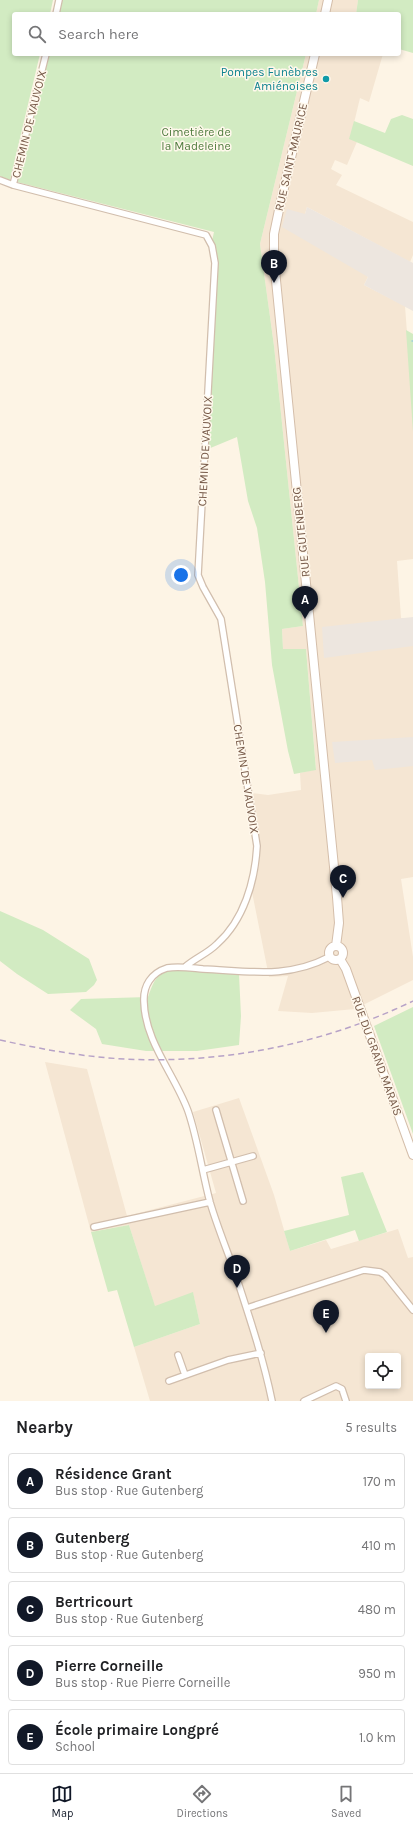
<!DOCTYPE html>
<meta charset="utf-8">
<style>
:root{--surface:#fff;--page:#f6f6f6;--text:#202124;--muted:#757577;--line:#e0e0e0;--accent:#111827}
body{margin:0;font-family:Karla,sans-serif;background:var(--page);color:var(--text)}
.controls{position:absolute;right:12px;bottom:12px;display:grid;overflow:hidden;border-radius:4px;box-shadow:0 2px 6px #0003}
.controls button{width:36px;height:36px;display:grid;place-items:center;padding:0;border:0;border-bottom:1px solid var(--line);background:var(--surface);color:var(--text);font:20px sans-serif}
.you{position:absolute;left:181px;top:575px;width:14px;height:14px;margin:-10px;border:3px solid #fff;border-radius:50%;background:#1a73e8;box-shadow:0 0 0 6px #1a73e833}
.badge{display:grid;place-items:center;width:26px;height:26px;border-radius:50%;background:var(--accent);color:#fff;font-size:13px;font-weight:700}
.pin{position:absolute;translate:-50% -33px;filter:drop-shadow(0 1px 2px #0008)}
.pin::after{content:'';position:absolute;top:21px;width:14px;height:12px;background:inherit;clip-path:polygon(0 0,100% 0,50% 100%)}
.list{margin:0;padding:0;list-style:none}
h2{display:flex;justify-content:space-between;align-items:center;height:52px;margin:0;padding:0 16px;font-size:17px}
h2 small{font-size:13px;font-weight:400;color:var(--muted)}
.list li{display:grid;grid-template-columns:26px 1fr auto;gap:12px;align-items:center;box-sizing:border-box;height:56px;margin:0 8px 8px;padding:0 8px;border:1px solid var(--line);border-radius:4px}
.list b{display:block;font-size:15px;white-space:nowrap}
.list p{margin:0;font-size:13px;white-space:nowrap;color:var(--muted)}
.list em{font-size:13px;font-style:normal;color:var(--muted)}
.icon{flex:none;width:22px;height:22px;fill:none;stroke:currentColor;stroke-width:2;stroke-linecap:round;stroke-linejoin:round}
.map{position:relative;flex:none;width:413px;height:1401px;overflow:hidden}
.search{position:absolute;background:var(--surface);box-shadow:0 2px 6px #0003;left:12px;right:12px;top:12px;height:44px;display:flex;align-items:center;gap:10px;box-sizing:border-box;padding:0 14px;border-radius:4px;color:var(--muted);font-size:15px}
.sheet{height:372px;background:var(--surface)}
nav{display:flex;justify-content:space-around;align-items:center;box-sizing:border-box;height:56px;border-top:1px solid var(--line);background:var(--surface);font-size:11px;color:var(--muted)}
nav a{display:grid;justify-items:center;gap:2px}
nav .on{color:var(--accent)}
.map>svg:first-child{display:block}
.residential{fill:#f5e6d3;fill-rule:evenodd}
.industrial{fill:#ede6df}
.green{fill:#d2ebc2}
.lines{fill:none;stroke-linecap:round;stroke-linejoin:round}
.stream{stroke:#9ecfda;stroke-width:1.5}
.street-casing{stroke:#d1bead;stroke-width:8}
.secondary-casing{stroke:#d4beaa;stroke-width:10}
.street{stroke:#fff;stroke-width:5.5}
.secondary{stroke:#fff;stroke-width:8}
.rail{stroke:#b7a2c7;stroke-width:1.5;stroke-dasharray:6 4;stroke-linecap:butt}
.culture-dot{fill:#0f9aa8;stroke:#fff8ec;stroke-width:1.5}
.labels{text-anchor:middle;stroke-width:3;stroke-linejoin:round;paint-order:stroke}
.culture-label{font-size:12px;fill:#0d838f;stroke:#fff8ec;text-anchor:end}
.street-label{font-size:12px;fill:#775a49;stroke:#fff8ec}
.park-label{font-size:12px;fill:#517d40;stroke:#fff8ec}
</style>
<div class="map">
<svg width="413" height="1401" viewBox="0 0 413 1401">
<rect width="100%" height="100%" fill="#fdf4e5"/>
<path class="residential" d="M319 0H358L356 14H316Z
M306 54H383L369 102 360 98 354 123 359 137 347 165 335 160 331 169 342 175 336 185 413 222V255L410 262 307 207 305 214 368 277 364 285 405 306 413 414V559L397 561 401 618H413V877L401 879 413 957V980L355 1009 312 1013 278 1011 288 976 269 977 252 892 259 866 251 793 268 795 301 790 300 773 316 769 306 649H283L282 629 303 626 274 346 260 244Z
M45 1062 87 1069 127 1216 216 1193 193 1112 239 1098 274 1195 290 1251 326 1240 331 1249 398 1229 408 1258 413 1257V1401H150L134 1347 200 1324 193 1293 155 1307 129 1225 91 1232ZM368 1356H398V1386H368Z"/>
<path class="industrial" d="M307 207 413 263V311L364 285 368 277 282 227 287 209 305 214Z
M413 617V646L324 658 322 627Z
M413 737V766L375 770 372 760 335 763 332 742Z"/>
<path class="green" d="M0 0H53L50 14H14V54H40L10 180 0 176Z
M61 0H319L316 14H58Z
M358 0H413V53L399 49V14H356Z
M48 54H306L260 244 274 346 303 626 282 629 283 649H306L316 770 294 774 288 751 272 665 265 582 257 528 248 501 237 437 208 449 216 266 212 241 214 232 17 182Z
M402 115 413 119V166L349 139 354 121 385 133 391 119Z
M406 330 413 334V432Z
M0 911 43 930 89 959 97 980 94 985 86 992 48 994 17 974 0 961Z
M180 969 239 974 241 1016 239 1045 197 1051H146L102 1044 96 1029 70 1010 81 999 148 997C155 977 158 971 180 969Z
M413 1007V1134L374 1026Z
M363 1172 387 1232 359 1241 355 1230 290 1251 284 1231 349 1215 341 1177Z
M129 1225 155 1306 193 1292 200 1324 134 1347 117 1290 108 1292 91 1232Z"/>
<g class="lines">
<path class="stream" d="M412 341H413"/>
<defs>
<path id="street" d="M56 14 59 0
M0 180 13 185 206 235 212 246 215 263 198 575 203 587 221 619 257 846C255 881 244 920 217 944 207 954 195 958 185 967
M13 185 46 54
M216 1110 243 1201
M203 1170 253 1156
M94 1227 210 1202
M247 1308 364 1270 380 1272 385 1275 413 1310
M178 1355 185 1375
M169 1381 228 1360 261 1353
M272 1401C263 1357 249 1316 235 1273 227 1250 217 1226 210 1202 202 1172 198 1140 188 1111 175 1075 145 1042 144 1002 143 986 151 973 167 968 179 966 191 968 203 969 249 971 287 979 329 957
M304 1401 336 1386 342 1389 346 1401"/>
<path id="secondary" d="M325 14 328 0
M315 54 280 205 274 234V260L337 897 339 923 336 946
M329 953a7 7 0 1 1 14 0a7 7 0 1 1-14 0Z
M340 959 346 969 413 1155"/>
</defs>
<use href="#street" class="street-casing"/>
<use href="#secondary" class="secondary-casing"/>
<use href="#street" class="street"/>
<use href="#secondary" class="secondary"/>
<path class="rail" d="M0 1040C41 1049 83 1057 125 1059 224 1064 324 1044 413 1001"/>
</g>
<circle class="culture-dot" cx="326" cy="79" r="4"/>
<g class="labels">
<g class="culture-label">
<text x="318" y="76">Pompes Funèbres<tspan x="318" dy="14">Amiénoises</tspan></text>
</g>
<g class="street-label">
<text transform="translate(29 124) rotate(-76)" y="4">CHEMIN DE VAUVOIX</text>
<text transform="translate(291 157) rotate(-77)" y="4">RUE SAINT-MAURICE</text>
<text transform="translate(205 451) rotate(-87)" y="4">CHEMIN DE VAUVOIX</text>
<text transform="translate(301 532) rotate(-96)" y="4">RUE GUTENBERG</text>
<text transform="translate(246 779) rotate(81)" y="4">CHEMIN DE VAUVOIX</text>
<text transform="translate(377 1056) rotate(70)" y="4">RUE DU GRAND MARAIS</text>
</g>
<g class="park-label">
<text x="196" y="136">Cimetière de<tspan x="196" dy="14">la Madeleine</tspan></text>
</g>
</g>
</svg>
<div class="controls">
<button><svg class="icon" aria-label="locate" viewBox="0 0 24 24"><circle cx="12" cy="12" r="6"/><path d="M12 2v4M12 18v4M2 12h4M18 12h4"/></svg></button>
</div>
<div class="you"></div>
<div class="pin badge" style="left:305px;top:619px">A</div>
<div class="pin badge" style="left:274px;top:283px">B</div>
<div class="pin badge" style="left:343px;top:898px">C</div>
<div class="pin badge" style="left:237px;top:1288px">D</div>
<div class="pin badge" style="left:326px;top:1333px">E</div>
<div class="search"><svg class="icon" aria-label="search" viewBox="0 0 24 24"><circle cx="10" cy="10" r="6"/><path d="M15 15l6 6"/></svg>Search here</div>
</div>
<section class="sheet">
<h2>Nearby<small>5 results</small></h2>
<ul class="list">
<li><span class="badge">A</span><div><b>Résidence Grant</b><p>Bus stop · Rue Gutenberg</p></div><em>170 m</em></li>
<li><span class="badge">B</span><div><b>Gutenberg</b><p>Bus stop · Rue Gutenberg</p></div><em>410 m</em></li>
<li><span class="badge">C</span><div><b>Bertricourt</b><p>Bus stop · Rue Gutenberg</p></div><em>480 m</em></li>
<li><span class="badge">D</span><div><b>Pierre Corneille</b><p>Bus stop · Rue Pierre Corneille</p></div><em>950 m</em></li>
<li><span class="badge">E</span><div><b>École primaire Longpré</b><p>School</p></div><em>1.0 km</em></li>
</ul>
</section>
<nav>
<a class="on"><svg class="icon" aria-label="map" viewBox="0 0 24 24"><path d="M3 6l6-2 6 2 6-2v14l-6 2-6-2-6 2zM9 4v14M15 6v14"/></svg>Map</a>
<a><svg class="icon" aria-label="directions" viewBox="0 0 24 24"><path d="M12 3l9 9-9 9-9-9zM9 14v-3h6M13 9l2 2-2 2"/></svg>Directions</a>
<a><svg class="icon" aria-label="saved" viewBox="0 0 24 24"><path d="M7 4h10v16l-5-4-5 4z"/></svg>Saved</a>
</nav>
